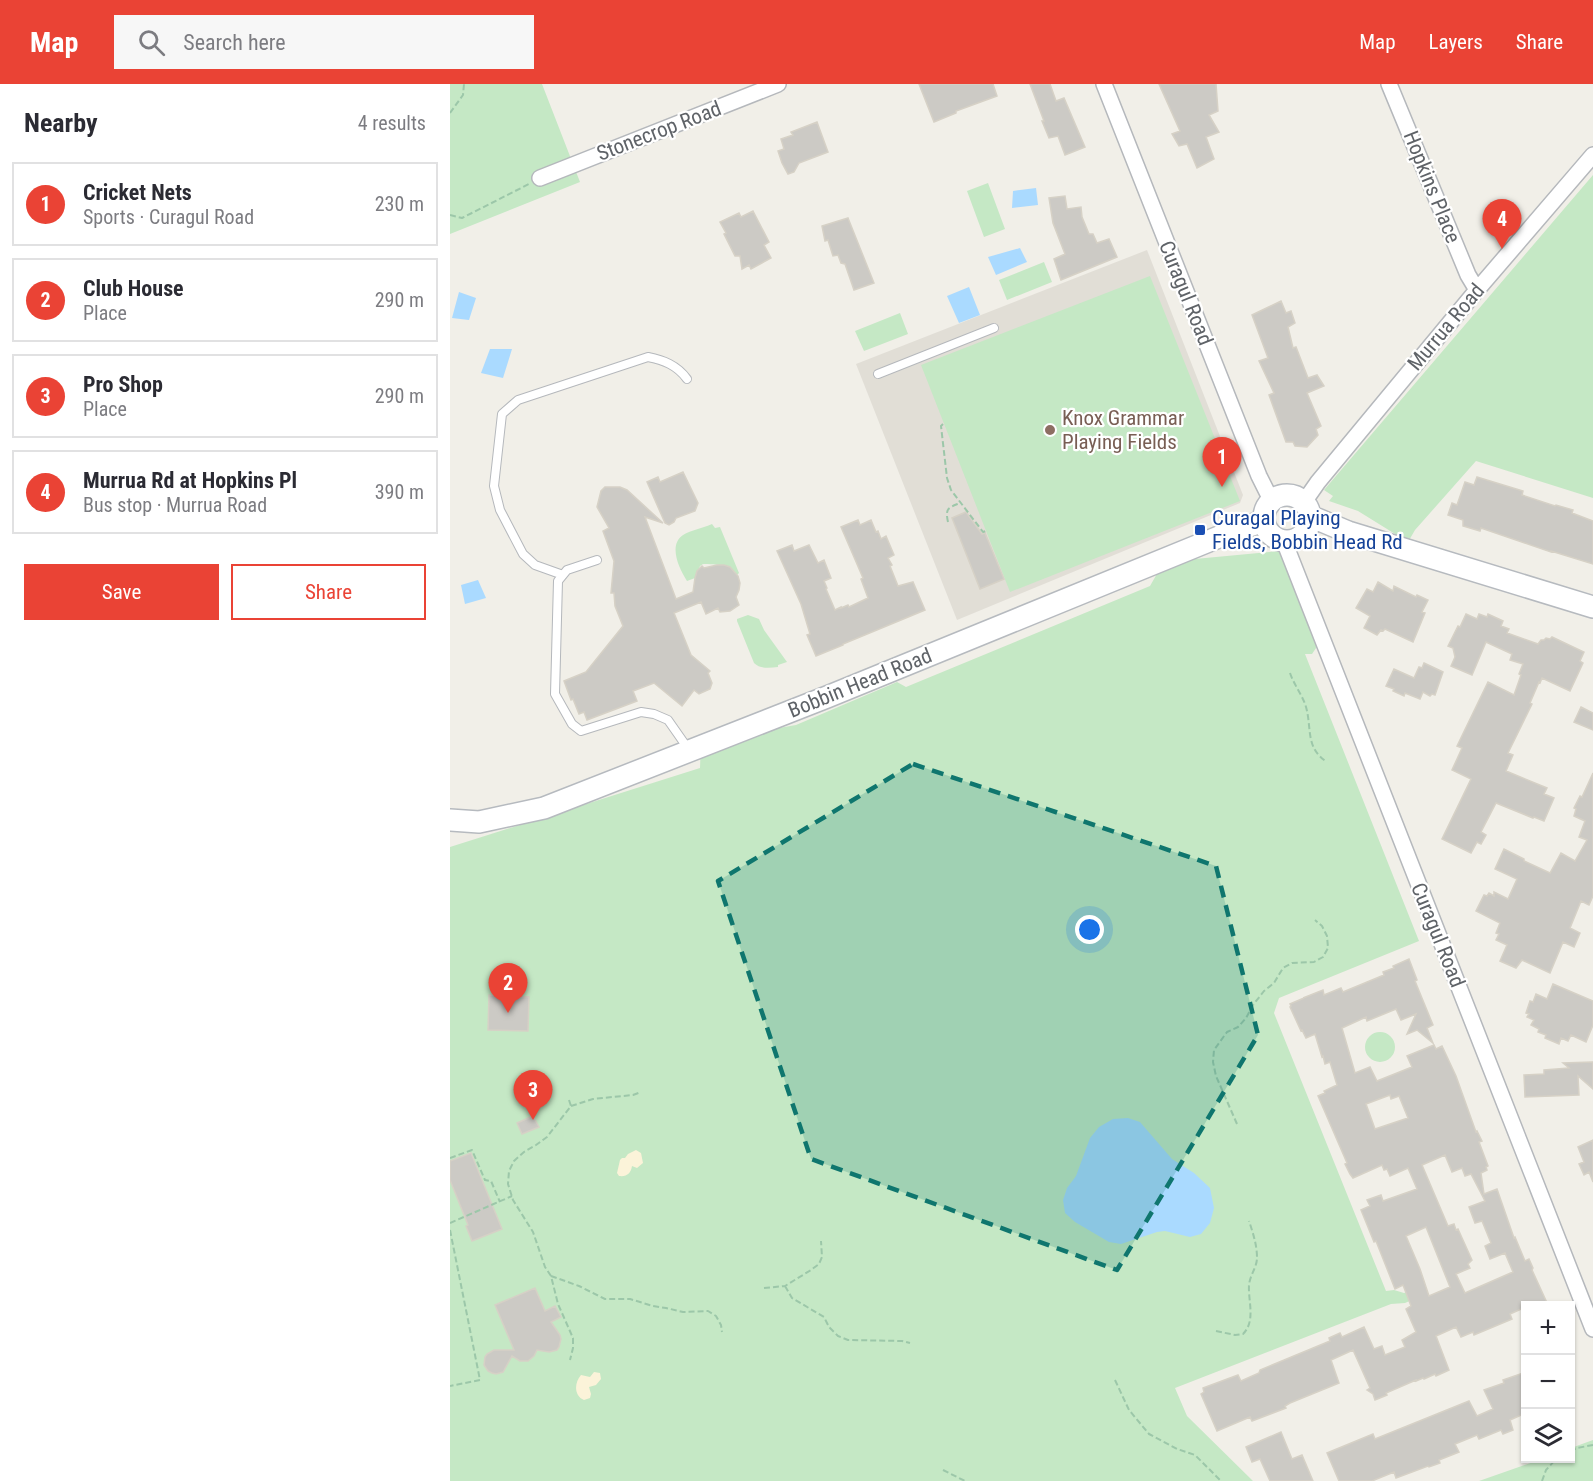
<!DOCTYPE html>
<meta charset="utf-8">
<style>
:root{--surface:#fff;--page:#f7f7f7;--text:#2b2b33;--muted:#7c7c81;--line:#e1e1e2;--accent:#ea4335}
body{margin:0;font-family:"Roboto Condensed",sans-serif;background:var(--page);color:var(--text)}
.controls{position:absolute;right:18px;bottom:18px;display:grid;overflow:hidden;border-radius:0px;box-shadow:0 2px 4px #0004}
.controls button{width:54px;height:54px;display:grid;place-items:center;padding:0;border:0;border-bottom:2px solid var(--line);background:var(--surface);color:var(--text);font:30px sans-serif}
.you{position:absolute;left:640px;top:846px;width:21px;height:21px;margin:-15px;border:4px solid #fff;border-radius:50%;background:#1a73e8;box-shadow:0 0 0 9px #1a73e833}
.badge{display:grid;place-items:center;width:39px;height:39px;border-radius:50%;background:var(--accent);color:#fff;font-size:20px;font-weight:700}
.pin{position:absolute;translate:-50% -50px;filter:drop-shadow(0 2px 3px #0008)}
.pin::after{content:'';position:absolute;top:32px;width:21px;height:18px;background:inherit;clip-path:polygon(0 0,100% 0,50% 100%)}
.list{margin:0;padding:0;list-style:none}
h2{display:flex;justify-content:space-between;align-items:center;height:78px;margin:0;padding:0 24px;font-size:26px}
h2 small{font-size:20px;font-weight:400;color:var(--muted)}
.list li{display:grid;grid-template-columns:39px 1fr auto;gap:18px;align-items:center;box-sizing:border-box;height:84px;margin:0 12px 12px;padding:0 12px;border:2px solid var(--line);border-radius:0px}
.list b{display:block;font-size:22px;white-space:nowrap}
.list p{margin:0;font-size:20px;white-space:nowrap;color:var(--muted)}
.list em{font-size:20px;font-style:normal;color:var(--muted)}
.actions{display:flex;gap:12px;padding:18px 24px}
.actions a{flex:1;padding:14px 0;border:2px solid var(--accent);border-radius:0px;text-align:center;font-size:21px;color:var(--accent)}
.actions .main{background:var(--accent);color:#fff}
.icon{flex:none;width:33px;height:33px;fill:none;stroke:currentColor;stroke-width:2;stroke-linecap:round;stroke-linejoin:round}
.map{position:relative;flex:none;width:1143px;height:1397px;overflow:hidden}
header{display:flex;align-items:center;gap:36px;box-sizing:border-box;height:84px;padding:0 30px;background:var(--accent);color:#fff}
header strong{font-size:28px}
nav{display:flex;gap:33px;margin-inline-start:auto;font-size:21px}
.search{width:420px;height:54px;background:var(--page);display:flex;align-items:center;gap:15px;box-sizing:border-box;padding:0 21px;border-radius:0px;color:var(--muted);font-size:22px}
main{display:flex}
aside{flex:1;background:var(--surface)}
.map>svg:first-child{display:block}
.education{fill:#e1ded6}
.green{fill:#c5e8c5}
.sand{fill:#fbf3d9}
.water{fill:#aadaff}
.building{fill:#cccac5;stroke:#d6d1c6;stroke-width:1.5;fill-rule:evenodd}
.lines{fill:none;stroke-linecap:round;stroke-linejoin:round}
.service-casing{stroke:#b5b8bc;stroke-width:10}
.minor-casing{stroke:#b5b8bc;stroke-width:18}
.secondary-casing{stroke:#b6babf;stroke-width:24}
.path{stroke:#9cc7a9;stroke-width:2;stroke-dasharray:6 3;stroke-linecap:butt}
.service{stroke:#fff;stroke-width:8}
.minor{stroke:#fff;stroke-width:15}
.secondary{stroke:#fff;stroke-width:21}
.marked{fill:#0f766e;fill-opacity:0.2;stroke:#0f766e;stroke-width:4.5;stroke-dasharray:12 8;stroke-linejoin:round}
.education-dot{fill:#8d6e63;stroke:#fff;stroke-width:2}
.transit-dot{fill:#1a4fb4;stroke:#fff;stroke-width:2}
.labels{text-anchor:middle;stroke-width:4.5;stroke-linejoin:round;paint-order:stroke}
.street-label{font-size:21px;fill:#5f6368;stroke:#fff}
.education-label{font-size:21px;fill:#785e54;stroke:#fff;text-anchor:start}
.transit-label{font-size:21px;fill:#164399;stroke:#fff;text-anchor:start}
</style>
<header>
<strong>Map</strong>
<div class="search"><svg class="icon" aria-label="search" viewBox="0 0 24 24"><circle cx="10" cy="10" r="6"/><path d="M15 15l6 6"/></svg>Search here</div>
<nav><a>Map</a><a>Layers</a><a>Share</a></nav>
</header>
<main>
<aside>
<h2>Nearby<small>4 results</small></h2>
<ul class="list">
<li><span class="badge">1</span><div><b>Cricket Nets</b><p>Sports · Curagul Road</p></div><em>230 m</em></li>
<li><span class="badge">2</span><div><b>Club House</b><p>Place</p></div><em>290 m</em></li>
<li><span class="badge">3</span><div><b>Pro Shop</b><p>Place</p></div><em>290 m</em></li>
<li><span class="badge">4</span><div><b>Murrua Rd at Hopkins Pl</b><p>Bus stop · Murrua Road</p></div><em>390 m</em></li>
</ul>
<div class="actions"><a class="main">Save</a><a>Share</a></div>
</aside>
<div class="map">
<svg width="1143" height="1397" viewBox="0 0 1143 1397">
<rect width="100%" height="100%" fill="#f1efe8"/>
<path class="education" d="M697 166 793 411 790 419 507 536 406 280Z"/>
<path class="green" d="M0 0H92L130 98 0 150Z
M1143 91V414L1026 377 965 446 958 458 908 427 879 417 883 412 874 406Z
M538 99 555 145 534 153 517 107Z
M594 178 602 198 557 216 549 196Z
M700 192 790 417 560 508 471 281Z
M450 229 458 250 414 267 405 247Z
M262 440 265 444 270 443 289 489 287 491C278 479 267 481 253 480L250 482 245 494 237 497C229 485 218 461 233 451 241 446 253 444 262 440Z
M829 467 870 558 862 570H855L969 857 829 914 824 929 936 1207 944 1206 954 1209 972 1202 976 1210 955 1219 941 1220 725 1304 737 1332 803 1397H0V763L250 684 251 658 346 641 447 598 456 603 700 502 708 488 734 476Z
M298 531 309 535 314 546 337 578 328 581V583C319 584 310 585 304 579L287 537V535Z
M915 963a15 15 0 1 1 30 0a15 15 0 1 1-30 0Z
M1143 1356V1397H1029L1092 1375 1120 1374 1121 1364Z"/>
<path class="sand" d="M186 1066 191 1069 193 1079 187 1084 182 1082C181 1089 177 1093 169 1092L167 1089 170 1076 172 1074H175L178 1070Z
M144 1288 150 1289 151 1295 146 1301 139 1303 141 1310 140 1314 134 1316C124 1312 124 1299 131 1291L140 1293Z"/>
<path class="water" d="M586 104 588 121 562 124 563 107Z
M570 164 577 178 546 191 538 173Z
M519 203 530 231 509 239 497 212Z
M9 208 26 214 19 236 2 234Z
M40 265H62L53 294 31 289Z
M28 496 36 514 15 520 11 501Z
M678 1034 690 1038 722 1075 744 1089 760 1104 764 1124 760 1139 751 1150 740 1153 715 1147 707 1148 671 1160 659 1158 625 1138 615 1129 613 1116 617 1104 626 1092 640 1054 649 1043 663 1035Z"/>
<path class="building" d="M469 0H543L547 12 506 27V29L484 38Z
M580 0H600L606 17 614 14 635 63 615 71 608 52 599 54 592 37H594Z
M709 0H766L768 27 759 31 769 48 756 53 764 75 747 84 737 60 729 62 722 50 730 47Z
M367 38 378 68 349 79 344 88 338 90 332 79 328 67 334 65 331 55 343 51 341 48Z
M615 112 617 125 631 123 632 133 639 150H643L647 159 659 155 667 173 611 196 604 175 615 170 603 139 599 114Z
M303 127 319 158 314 161 321 174 301 185 299 181 292 185 290 172H285L274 150 276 149 270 138 289 129 291 133Z
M398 134 424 199 404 206 395 180 391 179 388 171 383 172 378 156 375 157 372 142Z
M831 217 836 229 841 227 845 239 838 243 843 264 846 263 858 294 867 291 874 302 857 309 871 342 866 345 868 351 857 363 845 362 843 358H836L819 311 824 309 809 277 818 274 802 231Z
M233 388 248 419 245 427 226 434 224 438 219 441 215 439 197 398 208 393 210 398Z
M1027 393 1073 407 1072 411 1105 422 1106 421 1123 426 1122 429 1143 437V480L1101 467V468L1031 444 1030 447 1013 442V436L998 431 1002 419 1007 421 1015 398 1024 401Z
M155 403H170L177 406 213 439 195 433 226 515 243 508 245 494 247 487 252 482 254 484 267 481H274L280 483 288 492 290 499 289 506 286 513 289 521 280 527 270 528 268 524 256 530 251 518 224 529 241 571 260 587 258 589 262 599 260 605 249 610 244 606 232 622 204 599 183 607 187 617 137 636 134 628 129 630 123 615 121 616 114 597 136 588 173 542 165 522 164 509H161L164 477 153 447 159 444 147 423 151 407Z
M516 428 532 450 535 449 554 495 530 505 502 434Z
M408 436 410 441 421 436 426 448 428 447 431 455 436 452 444 471 438 474 442 481 440 482 448 502 463 498 475 526 393 560V561L366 572 357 551 360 550 351 520 327 467 342 461 344 467 359 461 368 479 374 476 381 494 374 497 377 504 376 505 385 526 391 523V524L398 521 399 523 418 514 411 495 413 494 391 443Z
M928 498 943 507 944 502 966 513 967 511 978 516 972 528 975 529 963 558 935 545 933 547 931 546 927 551 914 544 920 532 906 524 917 505 923 508Z
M1016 530 1027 535 1029 530 1037 533 1038 530 1053 537 1051 542 1059 545 1057 549 1088 560 1091 556H1094L1096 554 1100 555 1102 553 1134 568 1130 577 1133 579 1120 607 1092 594 1090 599 1089 598 1080 619 1082 620 1058 669 1063 671 1056 687 1097 704 1094 710 1104 714 1094 737 1084 733 1083 734 1046 719 1031 748 1036 751 1031 760 1027 758 1021 769 992 755 1021 695 1002 686 1012 664 1007 662 1038 598 1064 611 1071 591 1069 590 1073 580 1060 576 1062 570 1036 558 1022 591 1001 582 1005 573 1003 564 998 562 1008 542 1010 543Z
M974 579 993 588 985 611 982 610 980 612 973 608 970 615 955 609 954 612 943 607 944 605 936 602 944 585 964 594 969 583 972 584Z
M1131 623 1143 629V646L1124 638Z
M1143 689V812L1139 821 1131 817 1120 844 1130 849 1124 863 1113 858 1100 889 1072 876 1066 884 1050 877 1057 861 1046 856 1049 850 1046 849 1050 839 1026 827 1034 811 1037 812 1039 809 1044 812V808L1058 815 1067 795 1045 785 1054 765 1074 775V777L1100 789 1111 769 1125 777 1137 756 1129 753 1135 737 1124 732 1126 725 1124 724 1130 712 1132 713Z
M959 875 967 896 965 897 983 941 977 944 983 959 967 946 957 950 966 930 951 936 946 925 917 937 916 933 892 944 905 989 920 983 927 997 962 983 957 972 984 961 986 965 992 962 1006 992 1026 1048 1027 1047 1032 1057 1029 1058 1038 1082 1036 1083 1037 1086 1031 1089 1034 1110 1047 1105 1064 1154 1065 1153 1075 1177 1079 1175 1083 1184 1082 1186 1098 1221H1076V1223L1060 1230 1062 1235 1024 1251 1023 1248 1011 1253 1006 1243 986 1252 999 1286 986 1292 985 1290 974 1295 973 1294 966 1297V1296L936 1309 937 1311 925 1316 923 1310 917 1306 920 1304 903 1266 881 1276 889 1299 840 1319 835 1322 836 1324 802 1337 800 1333 767 1347 751 1310 754 1308 753 1304 788 1291 791 1297 809 1289 810 1286 880 1257 879 1254 890 1249 892 1253 914 1243 924 1265 932 1262 935 1271 955 1263 952 1256 966 1248 956 1225 961 1222 953 1201 945 1205 926 1157 924 1158 911 1126 920 1122 917 1116 931 1111 933 1117 967 1105 958 1084 940 1092 937 1085 934 1086 932 1081 903 1094 900 1090 895 1080 897 1079 868 1012 875 1009 874 1007 887 1001 880 978 875 980 873 972 872 973 865 950 856 954 852 946 851 947 840 923 841 922 840 920 854 914H853L873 906 874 911 891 904 893 908 934 891 933 888 944 884 943 882ZM940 1011 941 1015 949 1012 958 1034 925 1045 916 1020ZM995 1071 1002 1088 1012 1084 1015 1092 1021 1090 1035 1117 1019 1123 1025 1139 1032 1137 1041 1159 1035 1162 1040 1175 1055 1169 1063 1188 1015 1209 1006 1190 1020 1184 1018 1180 1022 1176 1008 1145 1006 1146 1004 1140 998 1142 972 1081ZM976 1143 1000 1203 979 1212 970 1185 956 1152Z
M1103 900 1143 917V941L1136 958 1121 951 1118 957 1111 954 1109 960 1095 954 1096 951 1088 948 1089 945 1081 941 1084 936 1077 933 1079 930 1076 929 1080 917 1083 918 1086 910 1097 915Z
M39 911 79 913 78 947 38 946Z
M1143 978V1005L1128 992 1129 1011 1075 1013 1074 991 1094 990V986L1119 984 1113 979Z
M83 1032 89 1043 72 1050 67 1039Z
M1143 1056V1098L1139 1088 1134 1091 1129 1080 1134 1078 1128 1063Z
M21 1069 52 1145 22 1157 16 1142 18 1141 0 1096V1077Z
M85 1204 95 1227 105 1222 111 1233 101 1238 110 1251 111 1255 109 1263 107 1266 99 1268 87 1266 84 1272 78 1277H70L62 1272 53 1288 46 1290 42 1289 38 1287 34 1281 35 1273 37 1270 44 1266H64L45 1221Z
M1076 1288V1329L1060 1336 1063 1346 1053 1350 1051 1346 1029 1355 1027 1351 1005 1360 1009 1368 989 1376 990 1379 979 1383 978 1382 946 1394 944 1388 922 1397H889L877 1369 923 1350 925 1355 1019 1317 1027 1332 1043 1325 1034 1306 1054 1299 1053 1296Z
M831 1348 842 1375 852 1371 863 1397H820L810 1375 802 1378 796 1363Z"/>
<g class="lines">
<defs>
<path id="service" d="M428 290 544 244
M147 476 117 486 108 497 105 610 122 640 131 647 191 628 204 630 218 636 239 666
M113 491 85 481 73 470 50 426 44 402 52 330 68 316 198 273C213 276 227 281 237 295"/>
<path id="minor" d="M654 0 809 392 821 416
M939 0 1018 191 1027 206
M90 94 328 0
M854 418 868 398 1027 206 1143 71
M834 457 1143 1245"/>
<path id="secondary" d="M814 434a23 23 0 1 1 46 0a23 23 0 1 1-46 0Z
M860 432 898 448 1143 523
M0 736 29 738 94 724 377 613 781 448 814 437"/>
</defs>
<use href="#service" class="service-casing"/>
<use href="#minor" class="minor-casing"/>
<use href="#secondary" class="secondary-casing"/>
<path class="path" d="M0 29 13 11 14 0
M0 131 12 134 79 100
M493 340 491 342 497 394 501 406 533 448 536 447
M498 438C495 424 498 424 510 419
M840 589C844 601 853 612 856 623 862 644 855 664 877 678
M119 1016 121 1022 97 1053 86 1061 74 1068 64 1077 59 1087 58 1100 63 1116 83 1148 95 1183 101 1192 108 1220 123 1254V1264L120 1276
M121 1022 143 1015 183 1011 191 1008
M787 1040 766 992 763 978 764 966 777 948 788 943 796 934 803 921 814 907 824 899 833 884 842 879 864 878 873 873 878 864 877 852 872 842 865 836
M0 1074 22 1066 35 1096 41 1097 50 1118
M0 1139 62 1112
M0 1146 30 1296 0 1302
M101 1192 129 1202 155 1215H180L203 1222 216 1224 233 1228 258 1227 266 1232 271 1241 272 1248
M335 1202 342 1214 374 1233 379 1243 388 1252 398 1256 452 1257 460 1259
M314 1204 335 1202 361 1186 369 1180 372 1173 371 1157
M766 1247 785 1251 793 1250C806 1237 798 1217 799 1201 800 1191 807 1183 807 1174 807 1161 803 1149 799 1137
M665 1296 679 1326 699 1350 727 1365 745 1371 771 1397
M1120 1367 1127 1364 1143 1361
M493 1386 515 1397
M1092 1397 1096 1386 1107 1374"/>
<use href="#service" class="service"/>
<use href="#minor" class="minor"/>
<use href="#secondary" class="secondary"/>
</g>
<path class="marked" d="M463 680 766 782 808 951 667 1186 361 1075 268 797Z"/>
<circle class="education-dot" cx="600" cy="346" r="6"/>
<rect class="transit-dot" x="744" y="440" width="12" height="12" rx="3"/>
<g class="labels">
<g class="street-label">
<text transform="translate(209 47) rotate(-21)" y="7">Stonecrop Road</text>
<text transform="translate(982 103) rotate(68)" y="7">Hopkins Place</text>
<text transform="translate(736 209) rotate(68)" y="7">Curagul Road</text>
<text transform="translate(996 243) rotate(-50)" y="7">Murrua Road</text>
<text transform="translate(410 599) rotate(-22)" y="7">Bobbin Head Road</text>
<text transform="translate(988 851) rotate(68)" y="7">Curagul Road</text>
</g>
<g class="education-label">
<text x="612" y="341">Knox Grammar<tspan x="612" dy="24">Playing Fields</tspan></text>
</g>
<g class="transit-label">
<text x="762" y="441">Curagal Playing<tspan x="762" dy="24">Fields, Bobbin Head Rd</tspan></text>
</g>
</g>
</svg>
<div class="controls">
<button>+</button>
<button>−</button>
<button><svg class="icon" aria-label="layers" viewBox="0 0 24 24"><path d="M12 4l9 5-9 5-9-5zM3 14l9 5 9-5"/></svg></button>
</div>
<div class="you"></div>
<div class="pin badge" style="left:772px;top:403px">1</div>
<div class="pin badge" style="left:58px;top:929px">2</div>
<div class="pin badge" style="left:83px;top:1036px">3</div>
<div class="pin badge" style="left:1052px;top:165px">4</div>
</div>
</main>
